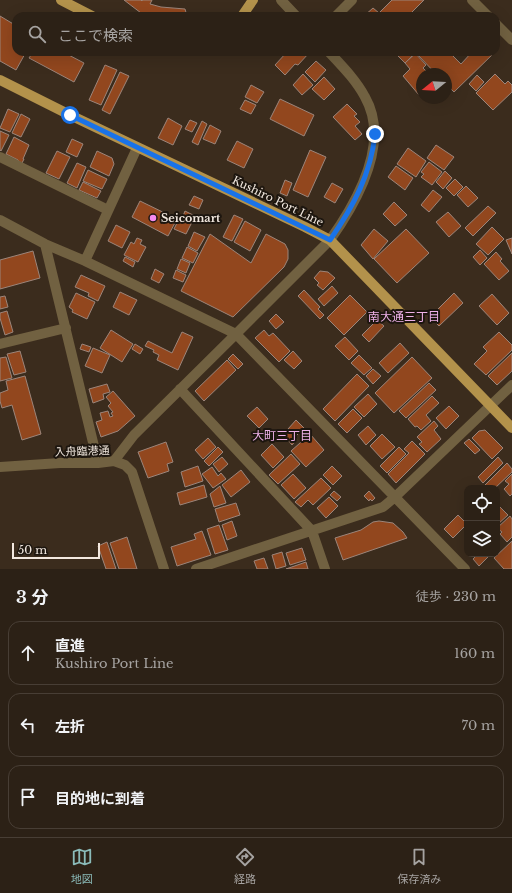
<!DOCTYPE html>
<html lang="ja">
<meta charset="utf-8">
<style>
:root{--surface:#2c2116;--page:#382e23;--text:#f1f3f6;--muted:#a6a3a1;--line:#483e35;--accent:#8bbbb9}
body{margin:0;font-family:"Libre Baskerville","Noto Sans JP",serif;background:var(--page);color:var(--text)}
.controls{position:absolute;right:12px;bottom:12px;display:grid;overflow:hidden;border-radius:8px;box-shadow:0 4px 16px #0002}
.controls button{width:36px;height:36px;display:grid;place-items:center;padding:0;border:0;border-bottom:1px solid var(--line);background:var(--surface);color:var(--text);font:20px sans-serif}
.compass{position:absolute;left:416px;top:68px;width:36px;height:36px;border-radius:50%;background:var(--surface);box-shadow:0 4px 16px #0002;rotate:252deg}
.scale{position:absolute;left:12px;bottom:10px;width:88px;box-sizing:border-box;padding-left:4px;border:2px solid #f2e8df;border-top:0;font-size:11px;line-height:14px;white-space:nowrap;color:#f2e8df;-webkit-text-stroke:3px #1d160f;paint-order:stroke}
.stop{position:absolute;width:12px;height:12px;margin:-9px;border:3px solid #1a73e8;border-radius:50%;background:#fff}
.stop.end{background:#1a73e8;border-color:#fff;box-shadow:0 1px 4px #0008}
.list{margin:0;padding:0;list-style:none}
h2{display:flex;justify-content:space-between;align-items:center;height:52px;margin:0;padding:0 16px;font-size:17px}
h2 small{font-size:13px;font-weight:400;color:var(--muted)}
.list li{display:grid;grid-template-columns:26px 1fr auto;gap:12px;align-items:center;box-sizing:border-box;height:64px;margin:0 8px 8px;padding:0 8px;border:1px solid var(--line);border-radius:12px}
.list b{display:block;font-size:15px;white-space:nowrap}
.list p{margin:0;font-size:13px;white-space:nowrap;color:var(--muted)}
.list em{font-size:13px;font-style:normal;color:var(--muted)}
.icon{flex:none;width:22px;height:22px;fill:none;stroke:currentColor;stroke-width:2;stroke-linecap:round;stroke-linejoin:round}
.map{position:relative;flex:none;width:512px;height:569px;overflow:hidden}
.search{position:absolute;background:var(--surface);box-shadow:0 4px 16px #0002;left:12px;right:12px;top:12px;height:44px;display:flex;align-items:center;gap:10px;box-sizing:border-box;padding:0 14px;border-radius:12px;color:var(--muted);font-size:15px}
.sheet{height:268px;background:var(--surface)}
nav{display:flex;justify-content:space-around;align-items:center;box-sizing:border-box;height:56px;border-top:1px solid var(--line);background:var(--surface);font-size:11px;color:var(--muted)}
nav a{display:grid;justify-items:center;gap:2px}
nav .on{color:var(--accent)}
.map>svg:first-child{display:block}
.building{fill:#92471e;stroke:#9c857a}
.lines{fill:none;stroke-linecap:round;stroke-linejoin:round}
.minor{stroke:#716141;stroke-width:10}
.major{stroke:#b3924b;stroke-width:10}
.route{stroke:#1a73e8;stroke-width:5}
.poi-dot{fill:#f589ef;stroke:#1d160f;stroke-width:1.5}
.labels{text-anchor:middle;stroke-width:4;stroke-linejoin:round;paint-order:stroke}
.street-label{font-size:11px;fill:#f2e8df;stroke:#1d160f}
.poi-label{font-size:11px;font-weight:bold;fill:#f2e8df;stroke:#1d160f;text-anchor:start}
.neighbourhood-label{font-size:12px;fill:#ecb0e7;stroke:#1d160f}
</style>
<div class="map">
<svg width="512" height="569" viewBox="0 0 512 569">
<rect width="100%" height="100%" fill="#3b2c1d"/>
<path class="building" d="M124 0H141L142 1V0H152L150 4 161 7 185 9 187 16H149L141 13Z
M392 0H424L408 16H364L373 8 379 13Z
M0 16 15 25 16 23V52H26L16 70 0 61Z
M33 52H63L84 63 74 82 29 58Z
M287 52H308L309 53 298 65 295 64 285 75 275 65Z
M396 52H417L405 63 395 53Z
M423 52H457L453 56 461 64 472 52H495L454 92 446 84V74H436L419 56Z
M415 53 426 65 423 68 429 74H422V92L419 95 403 76 410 69 405 63Z
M316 61 326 70 315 82 305 72Z
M105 65 117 70 101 105 89 100Z
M120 72 129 76 110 114 102 110Z
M303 74 313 85 302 95 293 85Z
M495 74 505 84 508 81 512 85V92L493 110 476 93Z
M477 75 484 82 476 91 469 84Z
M324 77 335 89 324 100 312 89Z
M251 85 264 92 257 103 245 97Z
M280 99 314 115 304 136 270 119Z
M245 100 256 105 251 114 240 109Z
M347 104 357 114 354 116 360 122 355 126 362 134 355 140 333 117Z
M8 109 19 114 10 132 0 128Z
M21 114 30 119 21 137 12 133Z
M168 118 182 126 173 145 158 138Z
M190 120 197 123 192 132 185 129Z
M202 121 207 124 198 145 192 142Z
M210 125 221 131 215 144 203 139Z
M0 131 9 135 1 151 0 150Z
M14 137 29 145 23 159H24L22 163 18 161V160L6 154Z
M72 139 83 144 77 157 66 152Z
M237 141 253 149 244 168 227 160Z
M436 145 454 157 444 170 427 158Z
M408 148 426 161 416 177 397 164Z
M310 150 326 157 308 197 293 190Z
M57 151 70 157 59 179 46 173Z
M97 151 112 158 114 164 109 176 90 167Z
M429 162 442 172 432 185 421 177 424 174 421 172Z
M77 163 86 167 77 188 67 183Z
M396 166 413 178 405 190 388 177Z
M88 170 107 179 102 189 83 181Z
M445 171 452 178 443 189 436 182Z
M455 179 463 187 454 196 446 188Z
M285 180 292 183 287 196 280 193Z
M83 182 101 191 97 198 79 190Z
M332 183 343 189 335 203 324 197Z
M466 186 478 198 468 207 457 195Z
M433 190 442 197 429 212 421 205Z
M194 196 203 200 199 209 189 205Z
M140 201 177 219 168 236 132 217Z
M394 202 407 215 395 226 383 214Z
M488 206 496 213 473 236 465 228Z
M185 211 195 216 186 234 174 229 181 215 183 216Z
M448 212 461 226 449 237 436 222Z
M234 215 243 219 232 241 223 237Z
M245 221 261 230 250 251 234 242Z
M116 225 130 232 122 248 108 241Z
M492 227 504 239 488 255 476 244Z
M374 229 388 241 373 259 361 245Z
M406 229 429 253 397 283 374 259Z
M194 232 205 237 197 251 188 246Z
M210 234 251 263 266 234 285 244 288 250V259L284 267 233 317 181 291Z
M137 238 142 240 140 244 146 247 138 262 124 255 131 242 134 244Z
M512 238V254L506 240Z
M187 247 198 253 193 263 182 258Z
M480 250 487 258 480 265 473 257Z
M33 251 40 278 0 289V260Z
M496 252 502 259 500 261 509 271 499 280 484 264Z
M125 257 135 262 133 267 123 261Z
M181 259 190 263 186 273 177 269Z
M155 269 164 274 159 283 151 279Z
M176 270 186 275 183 282 173 278Z
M320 271 328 272 335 278 323 290 317 285 319 283 314 278Z
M81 275 105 286 98 301 88 296 89 293 75 287Z
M332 286 338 293 324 306 318 299Z
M304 290 320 307 318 309 324 315 320 319 298 296Z
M120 292 137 300 129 315 113 307Z
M76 293 95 302 87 319 72 312 73 310 69 307Z
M454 293 463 303 439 326 430 317Z
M492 294 509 313 497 325 479 306Z
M350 295 367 312 344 335 327 318Z
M5 296 8 307 0 309V297Z
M7 311 13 332 5 335 0 318V313Z
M276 314 284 322 276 329 269 321Z
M377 320 384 326 369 342 362 335Z
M111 330 133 344 122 362 100 348Z
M264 330 269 336 273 333 290 351 279 362 255 338Z
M182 332 193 337 178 370 157 360 159 355 153 352 154 350 145 346 148 341 172 353Z
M499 332 512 345V350L486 375 474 364 487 351 483 347Z
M345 337 358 351 349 360 335 346Z
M400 343 409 353 388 373 379 363Z
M82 344 91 347 89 352 80 349Z
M135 344 143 349 140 354 132 349Z
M93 348 110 355 102 373 85 366Z
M20 351 26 372 14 375 7 354Z
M293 351 302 361 294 369 284 360Z
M512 353V371L497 385 488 376Z
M233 354 243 364 238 369 228 359Z
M359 355 372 368 364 375 351 363Z
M6 357 12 378 0 381V358Z
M412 357 432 378 394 413 375 393Z
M227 360 236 370 204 401 195 391Z
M373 369 381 376 373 384 366 376Z
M357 374 369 386 335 421 323 409Z
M25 376 41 434 22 440 12 405 2 408 0 401V393L8 390 6 381Z
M429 383 436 390 406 418 399 411Z
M107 384 110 392 103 394 104 399 93 403 89 389Z
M113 391 135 416 118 431 101 437 96 422 102 420 100 413 108 411 110 417 113 416 111 413 113 412 108 406 111 403 106 397Z
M368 394 377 404 364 417 354 407Z
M432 396 439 403 426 415 431 421 421 430 417 426 415 427 408 419Z
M449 406 459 416 446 429 436 418Z
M257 407 268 419 259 428 247 416Z
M353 409 362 418 347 433 338 424Z
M296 420 304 428 296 436 288 429Z
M434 421 438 426 434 430 441 439 427 452 419 444 422 442 417 437Z
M368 426 376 435 366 445 358 435Z
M288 430 297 439 292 445 288 440 286 442 281 436Z
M485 430 503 448 492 459 472 438 479 431Z
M310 434 324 450 306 467 291 451Z
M382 434 395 447 382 459 370 446Z
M208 438 216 447 203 459 195 450Z
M469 439 480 450 475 454 464 443Z
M412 441 425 454 396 483 388 474 409 453 404 449Z
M166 442 173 462 167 464 169 471 148 478 138 452Z
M272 444 284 457 273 468 261 455Z
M218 447 223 452 209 466 204 461Z
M399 447 406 454 387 473 380 466Z
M291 454 300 464 278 484 269 475Z
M222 457 228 464 219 472 213 464Z
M498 457 503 463 483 483 478 477Z
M507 463 512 469V472L495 488H488L485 485Z
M198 466 203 481 185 487 181 472Z
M332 466 342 476 333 485 323 475Z
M212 467 218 476 221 473 226 479 213 488 202 474Z
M241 470 250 482 231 497 222 485Z
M293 474 306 488 294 499 281 485Z
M512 474V494L510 496 504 489 509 484 505 481Z
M321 478 331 488 313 505 308 500 301 507 295 502Z
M204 485 207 497 180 505 177 493Z
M220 486 226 503 214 507 210 494Z
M334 491 341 497 337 501 330 495Z
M369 491 375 498 372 501 370 499 369 501 364 496Z
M329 497 338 506 326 518 317 508Z
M236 503 240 515 219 522 215 509Z
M497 504 508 515 497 525Z
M458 515 467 524 453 538 444 529Z
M510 516 512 519V537L507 542 500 534 502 532 497 528Z
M232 521 237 536 227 540 222 525Z
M379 521 393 523 403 532 407 538 343 560 335 538 361 530 373 522Z
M219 525 228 550 215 554 207 529Z
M202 531 211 555 177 566 171 547 196 539 194 534Z
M127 537 137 569H119L110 543Z
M512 541V569H504L494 558Z
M107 542 116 569H106L98 546Z
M302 548 306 560 290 565 286 553Z
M282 552 286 566 276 569 272 555Z
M473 554H491L479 566 473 559 475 557Z
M264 558 268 569H257L254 561Z
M306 562 308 569H286Z"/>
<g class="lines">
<path class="minor" d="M281 0 296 16
M472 0 488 16
M336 16 352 0
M496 24 512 40
M0 157 108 210
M0 220 45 244 85 261 236 334 465 569
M45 244 98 463
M85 261 137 148
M0 344 66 328
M180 389 312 531 325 569
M114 461 134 435 236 334 330 240C357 202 391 143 365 97 356 80 342 66 329 52
M0 467 60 463H98L114 461 125 465 132 472 164 569
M196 569 383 507 395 497 512 385"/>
<path class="major" d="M61 0 92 16
M242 16 253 0
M0 80 70 115 305 227 330 240 512 428"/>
</g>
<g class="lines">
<path class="route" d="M70 115 330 240C353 207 371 174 375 134"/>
</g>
<circle class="poi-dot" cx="153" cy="218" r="4"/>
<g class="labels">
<g class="street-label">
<text transform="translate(278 201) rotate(26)" y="4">Kushiro Port Line</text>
<text transform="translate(82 451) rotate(-2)" y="4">入舟臨港通</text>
</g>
<g class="poi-label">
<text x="161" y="222">Seicomart</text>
</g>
<g class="neighbourhood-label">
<text x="404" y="321">南大通三丁目</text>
<text x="282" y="440">大町三丁目</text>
</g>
</g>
</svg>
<div class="controls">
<button><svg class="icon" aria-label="locate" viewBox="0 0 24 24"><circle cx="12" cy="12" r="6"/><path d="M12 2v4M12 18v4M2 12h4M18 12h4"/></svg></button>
<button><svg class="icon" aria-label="layers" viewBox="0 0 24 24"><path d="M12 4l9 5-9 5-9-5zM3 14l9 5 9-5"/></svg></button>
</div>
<svg class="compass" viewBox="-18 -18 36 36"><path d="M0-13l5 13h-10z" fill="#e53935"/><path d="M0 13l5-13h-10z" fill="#a6a3a1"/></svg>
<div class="scale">50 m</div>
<div class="stop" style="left:70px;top:115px"></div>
<div class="stop end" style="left:375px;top:134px"></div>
<div class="search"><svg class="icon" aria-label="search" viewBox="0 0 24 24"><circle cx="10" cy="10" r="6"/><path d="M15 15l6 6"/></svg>ここで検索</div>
</div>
<section class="sheet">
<h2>3 分<small>徒歩 · 230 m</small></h2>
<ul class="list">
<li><svg class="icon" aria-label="ahead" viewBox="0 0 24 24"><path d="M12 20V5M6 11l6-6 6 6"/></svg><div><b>直進</b><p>Kushiro Port Line</p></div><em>160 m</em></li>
<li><svg class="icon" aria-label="left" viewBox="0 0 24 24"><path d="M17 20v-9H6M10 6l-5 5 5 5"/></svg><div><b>左折</b></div><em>70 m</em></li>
<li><svg class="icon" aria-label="arrive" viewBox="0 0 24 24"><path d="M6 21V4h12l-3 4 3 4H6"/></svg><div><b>目的地に到着</b></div></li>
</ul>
</section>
<nav>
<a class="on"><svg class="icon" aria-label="map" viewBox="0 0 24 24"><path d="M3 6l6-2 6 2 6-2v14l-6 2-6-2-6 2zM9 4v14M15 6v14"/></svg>地図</a>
<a><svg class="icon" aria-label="directions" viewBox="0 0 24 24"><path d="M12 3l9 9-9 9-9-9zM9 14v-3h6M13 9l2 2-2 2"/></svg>経路</a>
<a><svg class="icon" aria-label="saved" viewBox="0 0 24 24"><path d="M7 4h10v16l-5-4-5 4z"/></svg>保存済み</a>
</nav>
